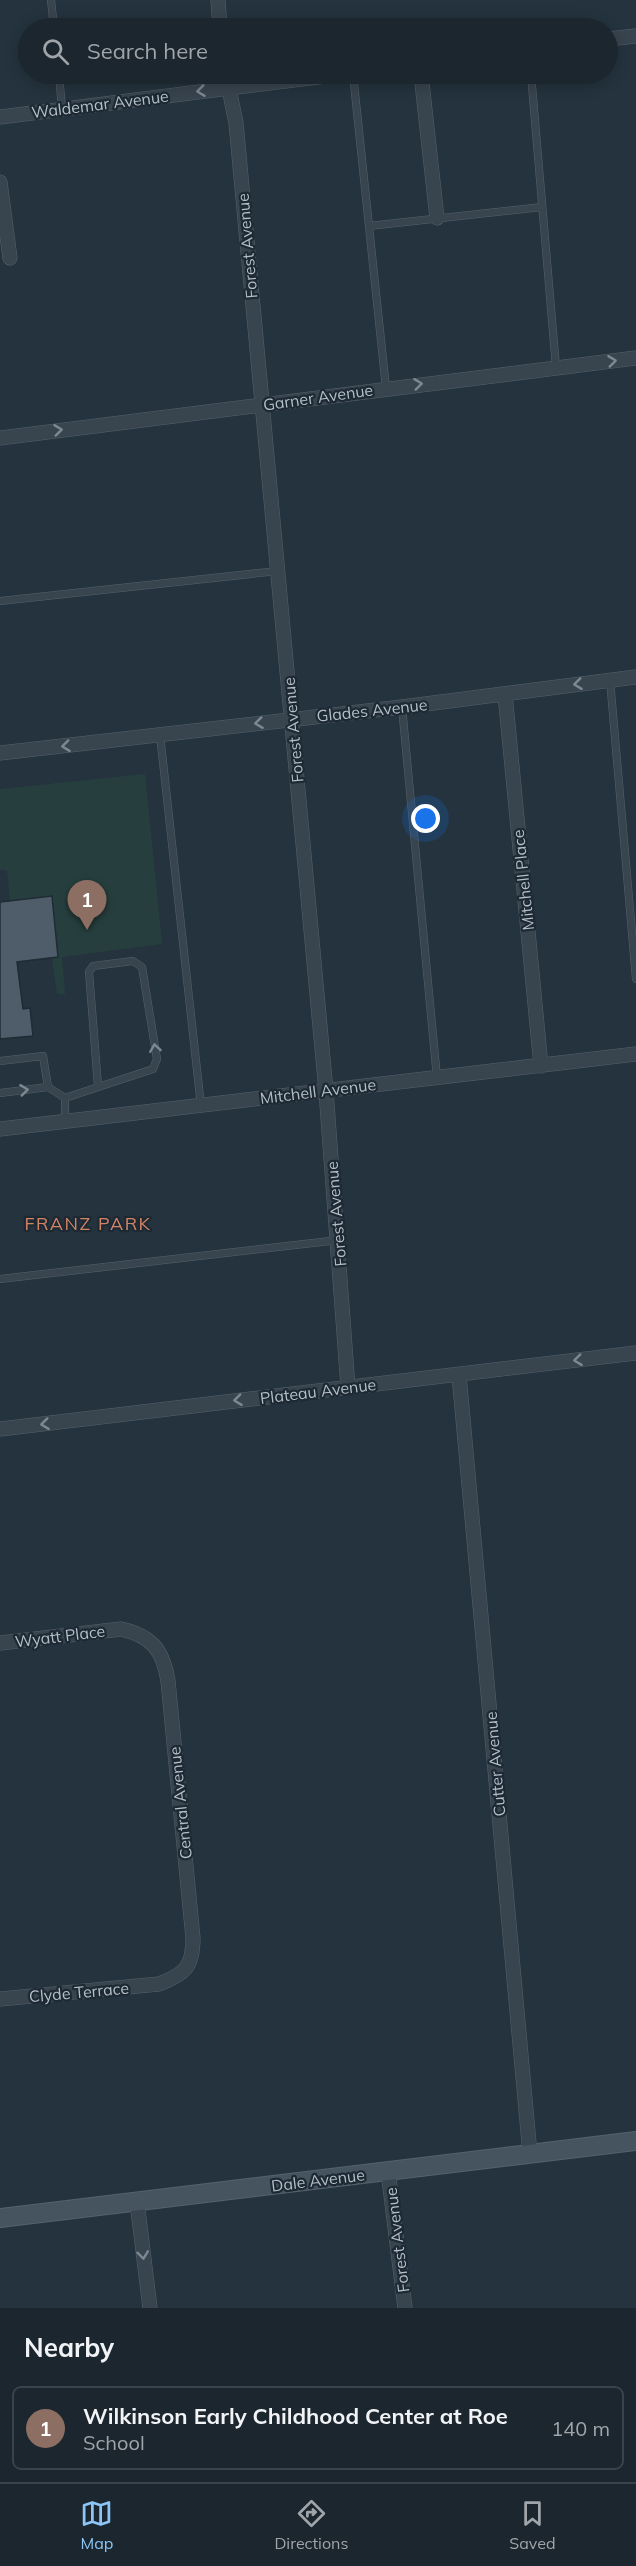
<!DOCTYPE html>
<style>
:root{--surface:#1b262e;--page:#242e36;--text:#f1f3f6;--muted:#a0a5aa;--line:#39434a;--accent:#8cc5f6}
body{margin:0;font-family:Mulish,sans-serif;background:var(--page);color:var(--text)}
.you{position:absolute;left:426px;top:819px;width:21px;height:21px;margin:-15px;border:4px solid #fff;border-radius:50%;background:#1a73e8;box-shadow:0 0 0 9px #1a73e833}
.badge{display:grid;place-items:center;width:39px;height:39px;border-radius:50%;background:var(--accent);color:#fff;font-size:20px;font-weight:700}
.pin{position:absolute;translate:-50% -50px;filter:drop-shadow(0 2px 3px #0008)}
.pin::after{content:'';position:absolute;top:32px;width:21px;height:18px;background:inherit;clip-path:polygon(0 0,100% 0,50% 100%)}
.list{margin:0;padding:0;list-style:none}
h2{display:flex;justify-content:space-between;align-items:center;height:78px;margin:0;padding:0 24px;font-size:26px}
h2 small{font-size:20px;font-weight:400;color:var(--muted)}
.list li{display:grid;grid-template-columns:39px 1fr auto;gap:18px;align-items:center;box-sizing:border-box;height:84px;margin:0 12px 12px;padding:0 12px;border:2px solid var(--line);border-radius:9px}
.list b{display:block;font-size:22px;white-space:nowrap}
.list p{margin:0;font-size:20px;white-space:nowrap;color:var(--muted)}
.list em{font-size:20px;font-style:normal;color:var(--muted)}
.icon{flex:none;width:33px;height:33px;fill:none;stroke:currentColor;stroke-width:2;stroke-linecap:round;stroke-linejoin:round}
.map{position:relative;flex:none;width:636px;height:2308px;overflow:hidden}
.search{position:absolute;background:var(--surface);box-shadow:0 3px 15px #0003;left:18px;right:18px;top:18px;height:66px;display:flex;align-items:center;gap:15px;box-sizing:border-box;padding:0 21px;border-radius:33px;color:var(--muted);font-size:22px}
.sheet{height:174px;background:var(--surface)}
nav{display:flex;justify-content:space-around;align-items:center;box-sizing:border-box;height:84px;border-top:2px solid var(--line);background:var(--surface);font-size:16px;color:var(--muted)}
nav a{display:grid;justify-items:center;gap:3px}
nav .on{color:var(--accent)}
.map>svg:first-child{display:block}
.green{fill:#263f3e}
.building{fill:#4e5d69;stroke:#1f2b35;stroke-width:1.5}
.lines{fill:none;stroke-linecap:round;stroke-linejoin:round}
.lane-casing{stroke:#56626c;stroke-width:8}
.street-casing{stroke:#56626c;stroke-width:15}
.secondary-casing{stroke:#56626c;stroke-width:20}
.lane{stroke:#38444e;stroke-width:7}
.street{stroke:#38444e;stroke-width:14}
.secondary{stroke:#465460;stroke-width:18}
.oneway{stroke:#7c8892}
.labels{text-anchor:middle;stroke-width:4.5;stroke-linejoin:round;paint-order:stroke}
.street-label{font-size:16px;fill:#b4bfc9;stroke:#1d2933}
.neighbourhood-label{font-size:18px;letter-spacing:1.5px;fill:#d38465;stroke:#1d2933}
</style>
<div class="map">
<svg width="636" height="2308" viewBox="0 0 636 2308">
<rect width="100%" height="100%" fill="#24333e"/>
<path class="green" d="M145 774 162 944 62 957 65 994H57L52 958 58 957 52 897 10 900 7 870H0V789Z"/>
<path class="building" d="M52 896 58 957 17 962 23 1009 30 1008 33 1036 0 1039V902Z"/>
<g class="lines">
<defs>
<path id="lane" d="M51 0 54 28
M59 74 62 109
M353 74 386 388
M531 74 556 367
M369 226 542 207
M0 601 278 571
M610 680 636 979
M402 707 437 1078
M160 735 201 1106
M0 1061 43 1056 48 1087 65 1098
M0 1093 48 1087
M65 1122V1098L153 1069 157 1059 142 967 133 961 93 966 89 972 98 1086
M0 1279 339 1240"/>
<path id="street" d="M218 0 220 28
M608 39 636 36
M226 74 236 123 326 1091 348 1387
M421 74 437 218
M0 117 342 74
M0 182 10 258
M0 438 636 358
M505 694 541 1066
M0 753 402 707 636 677
M0 1129 636 1054
M459 1375 530 2154
M0 1429 636 1353
M0 1643 121 1629C152 1636 163 1650 168 1681L193 1938C193 1967 185 1974 159 1984L0 1999
M388 2171 405 2308
M137 2202 150 2308"/>
<path id="secondary" d="M0 2218 636 2141"/>
</defs>
<use href="#lane" class="lane-casing"/>
<use href="#street" class="street-casing"/>
<use href="#secondary" class="secondary-casing"/>
<use href="#lane" class="lane"/>
<use href="#street" class="street"/>
<use href="#secondary" class="secondary"/>
</g>
<defs><path id="oneway-chevron" d="M-2-3.5L2.5 0L-2 3.5" fill="none" stroke-width="1.6" stroke-linecap="round" stroke-linejoin="round" transform="scale(1.5)"/></defs>
<g class="oneway">
<use href="#oneway-chevron" transform="translate(201 91) rotate(173)"/>
<use href="#oneway-chevron" transform="translate(612 361) rotate(-7)"/>
<use href="#oneway-chevron" transform="translate(418 384) rotate(-7)"/>
<use href="#oneway-chevron" transform="translate(58 430) rotate(-7)"/>
<use href="#oneway-chevron" transform="translate(578 684) rotate(173)"/>
<use href="#oneway-chevron" transform="translate(259 723) rotate(173)"/>
<use href="#oneway-chevron" transform="translate(66 746) rotate(173)"/>
<use href="#oneway-chevron" transform="translate(155 1048) rotate(-99)"/>
<use href="#oneway-chevron" transform="translate(24 1090) rotate(-7)"/>
<use href="#oneway-chevron" transform="translate(578 1360) rotate(173)"/>
<use href="#oneway-chevron" transform="translate(238 1400) rotate(173)"/>
<use href="#oneway-chevron" transform="translate(45 1424) rotate(173)"/>
<use href="#oneway-chevron" transform="translate(143 2255) rotate(83)"/>
</g>
<g class="labels">
<g class="street-label">
<text transform="translate(100 104) rotate(-7)" y="6">Waldemar Avenue</text>
<text transform="translate(247 246) rotate(-95)" y="6">Forest Avenue</text>
<text transform="translate(318 397) rotate(-8)" y="6">Garner Avenue</text>
<text transform="translate(372 710) rotate(-6)" y="6">Glades Avenue</text>
<text transform="translate(293 730) rotate(-95)" y="6">Forest Avenue</text>
<text transform="translate(523 880) rotate(-96)" y="6">Mitchell Place</text>
<text transform="translate(318 1091) rotate(-7)" y="6">Mitchell Avenue</text>
<text transform="translate(336 1214) rotate(-95)" y="6">Forest Avenue</text>
<text transform="translate(318 1391) rotate(-7)" y="6">Plateau Avenue</text>
<text transform="translate(60 1636) rotate(-7)" y="6">Wyatt Place</text>
<text transform="translate(495 1764) rotate(-95)" y="6">Cutter Avenue</text>
<text transform="translate(180 1803) rotate(-96)" y="6">Central Avenue</text>
<text transform="translate(79 1992) rotate(-5)" y="6">Clyde Terrace</text>
<text transform="translate(318 2180) rotate(-7)" y="6">Dale Avenue</text>
<text transform="translate(397 2240) rotate(-97)" y="6">Forest Avenue</text>
</g>
<g class="neighbourhood-label">
<text x="88" y="1230">FRANZ PARK</text>
</g>
</g>
</svg>
<div class="you"></div>
<div class="pin badge" style="left:87px;top:930px;background:#8d6e63">1</div>
<div class="search"><svg class="icon" aria-label="search" viewBox="0 0 24 24"><circle cx="10" cy="10" r="6"/><path d="M15 15l6 6"/></svg>Search here</div>
</div>
<section class="sheet">
<h2>Nearby<small></small></h2>
<ul class="list">
<li><span class="badge" style="background:#8d6e63">1</span><div><b>Wilkinson Early Childhood Center at Roe</b><p>School</p></div><em>140 m</em></li>
</ul>
</section>
<nav>
<a class="on"><svg class="icon" aria-label="map" viewBox="0 0 24 24"><path d="M3 6l6-2 6 2 6-2v14l-6 2-6-2-6 2zM9 4v14M15 6v14"/></svg>Map</a>
<a><svg class="icon" aria-label="directions" viewBox="0 0 24 24"><path d="M12 3l9 9-9 9-9-9zM9 14v-3h6M13 9l2 2-2 2"/></svg>Directions</a>
<a><svg class="icon" aria-label="saved" viewBox="0 0 24 24"><path d="M7 4h10v16l-5-4-5 4z"/></svg>Saved</a>
</nav>
